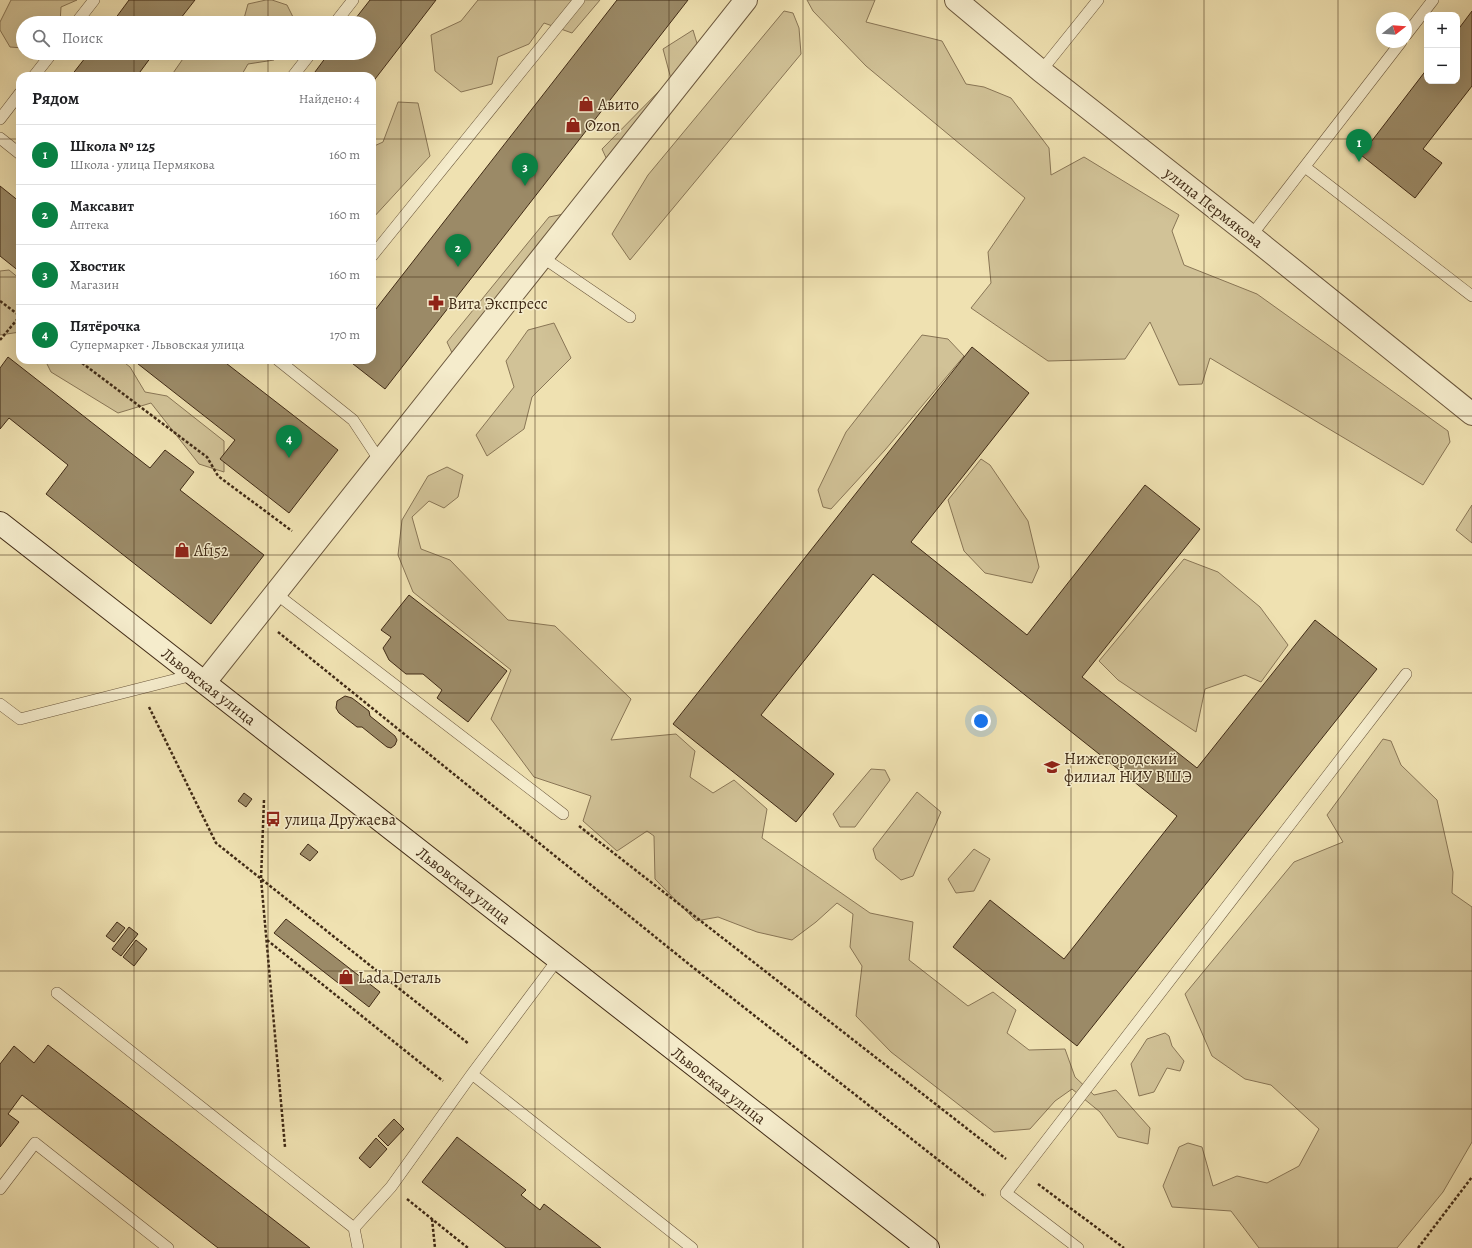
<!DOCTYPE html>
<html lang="ru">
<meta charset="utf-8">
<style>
:root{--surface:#fff;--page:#f6f6f6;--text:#202124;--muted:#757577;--line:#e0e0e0;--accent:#0b8043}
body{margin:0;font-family:Alegreya,serif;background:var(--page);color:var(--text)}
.controls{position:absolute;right:12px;top:12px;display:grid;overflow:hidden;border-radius:8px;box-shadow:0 4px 16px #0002}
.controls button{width:36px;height:36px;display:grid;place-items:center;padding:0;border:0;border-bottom:1px solid var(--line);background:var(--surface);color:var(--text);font:20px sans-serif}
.compass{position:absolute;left:1376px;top:12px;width:36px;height:36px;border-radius:50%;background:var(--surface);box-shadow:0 4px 16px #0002;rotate:73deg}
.you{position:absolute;left:981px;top:721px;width:14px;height:14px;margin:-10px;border:3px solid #fff;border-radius:50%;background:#1a73e8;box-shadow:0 0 0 6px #1a73e833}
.badge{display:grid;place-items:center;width:26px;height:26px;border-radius:50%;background:var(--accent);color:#fff;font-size:13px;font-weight:700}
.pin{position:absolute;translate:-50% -33px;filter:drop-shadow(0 1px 2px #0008)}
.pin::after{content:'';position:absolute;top:21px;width:14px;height:12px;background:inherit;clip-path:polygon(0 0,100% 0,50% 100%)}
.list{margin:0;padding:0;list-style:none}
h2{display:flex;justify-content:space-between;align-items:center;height:52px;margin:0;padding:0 16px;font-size:17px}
h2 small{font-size:13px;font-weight:400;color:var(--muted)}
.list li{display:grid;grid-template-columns:26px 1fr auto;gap:12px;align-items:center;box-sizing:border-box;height:60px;padding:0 16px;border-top:1px solid var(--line)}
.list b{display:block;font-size:15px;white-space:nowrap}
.list p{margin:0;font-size:13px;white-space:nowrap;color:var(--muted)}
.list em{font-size:13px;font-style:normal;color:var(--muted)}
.icon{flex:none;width:22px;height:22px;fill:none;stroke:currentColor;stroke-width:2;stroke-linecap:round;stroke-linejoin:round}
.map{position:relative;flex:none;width:1472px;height:1248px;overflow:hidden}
.search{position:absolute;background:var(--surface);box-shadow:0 4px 16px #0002;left:16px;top:16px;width:360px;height:44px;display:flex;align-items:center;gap:10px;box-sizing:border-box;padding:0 14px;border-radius:22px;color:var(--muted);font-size:15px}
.panel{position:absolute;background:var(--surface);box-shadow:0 4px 16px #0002;left:16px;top:72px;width:360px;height:292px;border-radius:12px}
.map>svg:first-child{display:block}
.green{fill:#d1c297;stroke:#897656}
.building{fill:#9b8a67;stroke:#412b16}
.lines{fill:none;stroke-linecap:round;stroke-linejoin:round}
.service-casing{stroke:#6c583d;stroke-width:12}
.minor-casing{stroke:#6c583d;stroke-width:24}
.secondary-casing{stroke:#412b16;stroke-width:24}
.path{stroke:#412b16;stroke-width:2.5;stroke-dasharray:3 2;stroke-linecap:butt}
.service{stroke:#f5eccc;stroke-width:11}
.minor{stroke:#f5eccc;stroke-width:22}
.secondary{stroke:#f5eccc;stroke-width:22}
.grid{fill:none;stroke:#412b16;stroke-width:1;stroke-opacity:0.55}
.labels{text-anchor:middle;stroke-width:3;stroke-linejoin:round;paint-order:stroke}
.poi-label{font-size:16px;fill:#412b16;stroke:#f5eccc;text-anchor:start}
.street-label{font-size:16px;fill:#412b16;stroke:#f5eccc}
</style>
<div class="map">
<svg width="1472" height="1248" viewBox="0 0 1472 1248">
<rect width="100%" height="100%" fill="#efe1b1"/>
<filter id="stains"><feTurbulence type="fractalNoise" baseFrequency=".005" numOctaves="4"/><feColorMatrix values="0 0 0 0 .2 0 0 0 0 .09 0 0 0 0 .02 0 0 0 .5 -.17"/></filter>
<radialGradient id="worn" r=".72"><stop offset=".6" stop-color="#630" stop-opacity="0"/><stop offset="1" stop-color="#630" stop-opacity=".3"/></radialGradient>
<path class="green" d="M11 0H77L61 7 60 23H23V48L10 47 0 30V22Z
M266 0H272L287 5 296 23H235L243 22 248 4Z
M478 0H600L572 33 544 23 529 44 498 57 492 84 461 92 435 71 431 35 461 21Z
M807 0H875L866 22 942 41 966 84 984 87 1011 98 1049 148 1051 175 1084 157 1179 215 1172 231 1184 265 1257 294 1448 431 1450 442 1423 485 1210 358 1202 384 1179 385 1150 322 1125 359 1048 361 971 308 991 283 988 252 1025 198 866 66 813 11Z
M784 11 793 13 799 28 801 54 630 260 612 234 648 175Z
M693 30 705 70 631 159 608 162 602 149 671 79 663 49Z
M187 53H280L274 60 248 64 241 76H171Z
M398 102 418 103 430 156 372 219V147L383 142Z
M569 213 453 355 447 342 549 217Z
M9 270 20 279V332L0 335V271Z
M554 323 571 358 532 397 524 429 487 456 476 435 514 387 506 361 528 330Z
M922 335 948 339 964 356 885 450 831 509 823 507 818 490 846 432Z
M45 360H121L130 367 145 392 167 396 224 441V472L199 464 151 403 118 413 51 372Z
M981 459 990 465 1028 521 1039 567 1032 583 985 573 964 551 948 500Z
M447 467 463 475 458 497 444 508 429 501 412 517 421 549 450 560 508 620 555 626 631 699 611 740 676 734 695 751 690 777 713 793 734 780 767 809 762 838 870 913 913 922 909 960 968 1006 993 992 1016 1010 1007 1033 1029 1050 1065 1049 1075 1077 1094 1095 1116 1090 1150 1128 1148 1144 1118 1137 1100 1112 1072 1089 1055 1101 1030 1129 994 1132 891 1052 856 1016 862 966 850 947 853 914 837 903 816 922 792 940 757 932 718 917 696 921 655 879 654 836 647 831 617 851 583 821 591 796 534 777 491 719 511 670 413 592 398 555 402 520 428 476Z
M1472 505V543L1456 530Z
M1184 559 1218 572 1260 607 1288 645 1261 682 1245 675 1205 689 1196 732 1118 680 1099 661Z
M1383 739 1391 741 1401 765 1437 800 1453 872 1452 893 1472 907V1142L1443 1192 1397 1248H1259L1231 1211 1172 1207 1163 1186 1179 1147 1188 1143 1202 1147 1213 1186 1237 1176 1267 1183 1299 1166 1319 1129 1271 1085 1245 1079 1212 1056 1185 994 1294 862 1343 842 1327 815Z
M871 769 885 770 890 780 855 827H840L833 814Z
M917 792 941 812 913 876 901 880 876 859 873 849Z
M974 849 990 859 974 891 956 893 948 879Z
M1165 1033 1169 1036 1172 1046 1184 1061 1180 1071 1167 1068 1154 1092 1139 1096 1131 1064 1147 1039Z"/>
<path class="building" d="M129 0H195L177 23H112Z
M370 0H436L372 83V76H312L329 53H369V23H352Z
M617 0H688L385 389 348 360H372V314Z
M1472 11V86L1423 149 1442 163 1415 198 1361 155 1427 69V81H1457V31Z
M89 53H154L137 76H71Z
M0 186 20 202V272L0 256Z
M972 347 1029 393 911 542 1027 635 1145 485 1200 529 1082 677 1197 768 1315 620 1377 669 1077 1046 953 947 990 900 1064 959 1177 816 873 574 761 715 834 774 796 822 673 724Z
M8 357 150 468 165 450 194 472 180 490 264 555 211 624 46 494 68 465 9 418 0 429V368Z
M133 360H222L338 450 289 513 220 459 235 440Z
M409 595 507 671 468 722 437 698 442 690 423 674H406L389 660 383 648 391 637 381 630Z
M345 696 352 698 369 711 370 716 395 736 397 740 395 745 391 748 387 747 362 727H357L339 713 336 708 337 701Z
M244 793 252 799 246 807 238 801Z
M308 844 318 852 310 861 300 854Z
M286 919 380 992 369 1007 274 933Z
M117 922 125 928 114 942 106 936Z
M129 927 138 934 121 956 112 949Z
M136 940 147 949 134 966 123 957Z
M48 1045 310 1248H218L22 1095 8 1114 19 1122 0 1147V1064L14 1046 34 1063Z
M394 1119 404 1129 388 1146 378 1136Z
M457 1137 526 1190 521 1195 540 1210 544 1204 601 1248H506L422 1182Z
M376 1138 387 1149 370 1168 359 1158Z"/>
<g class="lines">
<defs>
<path id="service" d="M76 23 94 0
M335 23 353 0
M1406 35 1433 0
M1041 71 1098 0
M34 76 52 53
M293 76 311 53
M0 119 20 93
M0 138 20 154
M1305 167 1472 296
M1251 236 1401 42
M372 256 579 0
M542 257 630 317
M278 360 353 420 380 461
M275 593 563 814
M0 704 20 719 193 675
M57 993 354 1228
M472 1074 692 1248
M0 1189 35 1143 168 1248
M358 1248 354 1228 391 1187 472 1074 558 959
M1078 1248 1006 1193 1406 674"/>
<path id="minor" d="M956 0 1041 71 1251 236 1472 414
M205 682 746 0"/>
<path id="secondary" d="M0 523 928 1248"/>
</defs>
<use href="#service" class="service-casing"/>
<use href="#minor" class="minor-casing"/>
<use href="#secondary" class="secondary-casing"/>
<path class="path" d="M0 301 20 316
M0 340 20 316
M78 360 207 457 218 476 292 531
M278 632 690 965 983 1195H986
M149 707 216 843 469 1044
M264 800 261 879 285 1147
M579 826 1006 1159
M267 940 443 1081
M1038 1184 1124 1248
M407 1199 468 1248
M432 1219 435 1248
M1418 1248 1472 1177"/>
<use href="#service" class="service"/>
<use href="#minor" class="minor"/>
<use href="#secondary" class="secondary"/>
</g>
<path class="grid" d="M134 0V23M268 0V23M401 0V1248M535 0V1248M669 0V1248M803 0V1248M937 0V1248M1071 0V1248M1204 0V1248M1338 0V1248M134 53V76M268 53V76M0 139H20M372 139H1472M0 277H20M372 277H1472M134 360V1248M268 360V1248M0 416H1472M0 555H1472M0 693H1472M0 832H1472M0 971H1472M0 1109H1472"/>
<defs>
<symbol id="shop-bare" viewBox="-9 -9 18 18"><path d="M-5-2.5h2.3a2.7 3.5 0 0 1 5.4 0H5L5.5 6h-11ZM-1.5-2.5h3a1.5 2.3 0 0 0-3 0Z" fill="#8f2418" stroke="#f5eccc" stroke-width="2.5" paint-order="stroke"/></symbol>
<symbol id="pharmacy-bare" viewBox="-9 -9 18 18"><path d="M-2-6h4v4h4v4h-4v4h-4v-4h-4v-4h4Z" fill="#8f2418" stroke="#f5eccc" stroke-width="2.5" paint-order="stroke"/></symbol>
<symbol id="university-bare" viewBox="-9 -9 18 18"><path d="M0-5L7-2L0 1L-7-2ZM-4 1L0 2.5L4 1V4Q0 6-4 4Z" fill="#8f2418" stroke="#f5eccc" stroke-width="2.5" paint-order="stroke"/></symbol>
<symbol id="bus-bare" viewBox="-9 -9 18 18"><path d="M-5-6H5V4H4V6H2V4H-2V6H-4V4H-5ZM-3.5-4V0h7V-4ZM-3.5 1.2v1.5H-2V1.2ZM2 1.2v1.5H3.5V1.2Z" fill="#8f2418" stroke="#f5eccc" stroke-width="2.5" paint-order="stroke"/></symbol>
</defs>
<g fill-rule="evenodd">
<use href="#shop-bare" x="575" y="93" width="22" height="22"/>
<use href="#shop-bare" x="562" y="114" width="22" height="22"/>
<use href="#pharmacy-bare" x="425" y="292" width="22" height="22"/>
<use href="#shop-bare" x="171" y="539" width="22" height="22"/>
<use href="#university-bare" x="1041" y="756" width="22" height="22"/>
<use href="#bus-bare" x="262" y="808" width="22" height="22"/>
<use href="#shop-bare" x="335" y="966" width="22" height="22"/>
</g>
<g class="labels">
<g class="poi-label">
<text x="598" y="110">Авито</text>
<text x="585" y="131">Ozon</text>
<text x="448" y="309">Вита Экспресс</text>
<text x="194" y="556">Af152</text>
<text x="1064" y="764">Нижегородский<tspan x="1064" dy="18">филиал НИУ ВШЭ</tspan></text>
<text x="285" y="825">улица Дружаева</text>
<text x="358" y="983">Lada Dеталь</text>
</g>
<g class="street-label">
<text transform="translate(1214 207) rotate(38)" y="6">улица Пермякова</text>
<text transform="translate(209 686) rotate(38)" y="6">Львовская улица</text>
<text transform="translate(464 885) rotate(38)" y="6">Львовская улица</text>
<text transform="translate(719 1085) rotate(38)" y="6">Львовская улица</text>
</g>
</g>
<rect width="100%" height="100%" filter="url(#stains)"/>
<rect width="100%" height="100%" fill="url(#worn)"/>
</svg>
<div class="controls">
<button>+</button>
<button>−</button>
</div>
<svg class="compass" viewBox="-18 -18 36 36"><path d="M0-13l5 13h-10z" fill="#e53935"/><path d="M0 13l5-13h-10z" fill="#757577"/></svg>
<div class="you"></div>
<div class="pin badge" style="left:1359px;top:162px">1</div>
<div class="pin badge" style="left:458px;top:267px">2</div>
<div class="pin badge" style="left:525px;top:186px">3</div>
<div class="pin badge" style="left:289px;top:458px">4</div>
<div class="search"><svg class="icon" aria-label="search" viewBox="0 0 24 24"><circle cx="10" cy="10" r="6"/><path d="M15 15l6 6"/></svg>Поиск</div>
<section class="panel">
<h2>Рядом<small>Найдено: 4</small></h2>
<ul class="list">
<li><span class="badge">1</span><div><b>Школа № 125</b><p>Школа · улица Пермякова</p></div><em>160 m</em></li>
<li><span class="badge">2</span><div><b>Максавит</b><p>Аптека</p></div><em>160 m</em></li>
<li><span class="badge">3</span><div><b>Хвостик</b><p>Магазин</p></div><em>160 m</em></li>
<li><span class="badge">4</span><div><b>Пятёрочка</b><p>Супермаркет · Львовская улица</p></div><em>170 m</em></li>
</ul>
</section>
</div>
